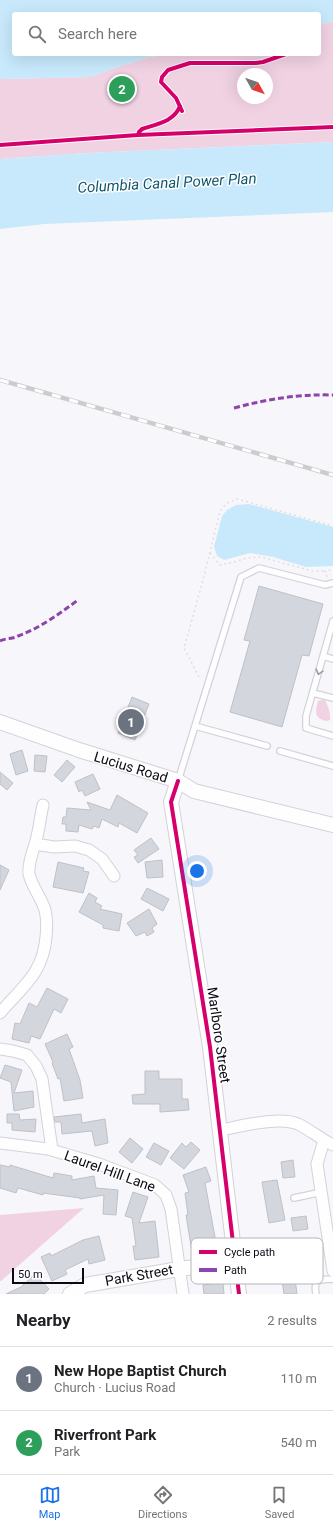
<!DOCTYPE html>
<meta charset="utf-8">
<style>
:root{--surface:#fff;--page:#f2f2f2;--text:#202124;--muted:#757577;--line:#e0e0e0;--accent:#1a73e8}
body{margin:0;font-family:Roboto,sans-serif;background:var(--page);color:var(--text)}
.compass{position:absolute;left:237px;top:68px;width:36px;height:36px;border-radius:50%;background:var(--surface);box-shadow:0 4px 16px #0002;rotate:130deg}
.scale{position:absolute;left:12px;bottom:10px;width:72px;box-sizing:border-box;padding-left:4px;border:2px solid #0b0a14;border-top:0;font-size:11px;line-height:14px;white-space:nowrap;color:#0b0a14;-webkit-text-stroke:3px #fff;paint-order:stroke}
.you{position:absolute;left:197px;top:871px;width:14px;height:14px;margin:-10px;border:3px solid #fff;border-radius:50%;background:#1a73e8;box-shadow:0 0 0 6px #1a73e833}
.badge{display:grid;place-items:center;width:26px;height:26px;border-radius:50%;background:var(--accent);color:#fff;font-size:13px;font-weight:700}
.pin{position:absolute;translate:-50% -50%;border:2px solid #fff;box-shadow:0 1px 4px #0006}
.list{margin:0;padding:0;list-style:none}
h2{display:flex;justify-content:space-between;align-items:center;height:52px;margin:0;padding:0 16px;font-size:17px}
h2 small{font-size:13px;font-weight:400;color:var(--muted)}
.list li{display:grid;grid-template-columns:26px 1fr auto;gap:12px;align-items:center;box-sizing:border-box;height:64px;padding:0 16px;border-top:1px solid var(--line)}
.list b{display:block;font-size:15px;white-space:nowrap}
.list p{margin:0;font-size:13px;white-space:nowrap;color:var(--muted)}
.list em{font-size:13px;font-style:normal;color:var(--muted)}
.icon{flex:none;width:22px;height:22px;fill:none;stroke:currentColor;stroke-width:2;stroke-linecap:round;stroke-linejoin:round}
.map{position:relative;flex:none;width:333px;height:1294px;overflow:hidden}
.search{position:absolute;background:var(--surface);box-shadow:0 4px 16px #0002;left:12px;right:12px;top:12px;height:44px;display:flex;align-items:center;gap:10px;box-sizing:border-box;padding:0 14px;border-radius:4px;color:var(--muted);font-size:15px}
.sheet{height:180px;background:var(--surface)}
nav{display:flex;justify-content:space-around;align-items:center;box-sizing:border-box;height:56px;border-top:1px solid var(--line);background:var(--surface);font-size:11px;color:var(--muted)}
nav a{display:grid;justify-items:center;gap:2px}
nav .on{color:var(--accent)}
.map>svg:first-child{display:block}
.green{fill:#f0d2e3;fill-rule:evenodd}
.water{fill:#c7e9fb}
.building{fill:#d3d6dd;stroke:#bec1c8}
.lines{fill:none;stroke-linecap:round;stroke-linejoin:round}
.service-casing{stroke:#d3d2da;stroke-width:8}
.minor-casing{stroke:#d3d2da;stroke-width:13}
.tertiary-casing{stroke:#d3d2da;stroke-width:16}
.path{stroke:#dfdfe1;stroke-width:1.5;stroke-dasharray:2 3;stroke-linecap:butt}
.service{stroke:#fefefe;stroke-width:5.5}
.minor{stroke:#fefefe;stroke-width:11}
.tertiary{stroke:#fefefe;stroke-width:14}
.rail-casing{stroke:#cccccd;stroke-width:4.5}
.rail{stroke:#fff;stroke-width:3;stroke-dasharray:9;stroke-linecap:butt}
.quiet{stroke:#8e44ad;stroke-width:3;stroke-dasharray:6 3;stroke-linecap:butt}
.cycleway-casing{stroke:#fff;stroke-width:6}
.cycleway{stroke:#d6006c;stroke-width:4}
.oneway{stroke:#9d9ca0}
.labels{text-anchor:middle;stroke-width:3;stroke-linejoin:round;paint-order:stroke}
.street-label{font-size:14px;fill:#0b0a14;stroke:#fff}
.water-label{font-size:15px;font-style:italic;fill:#135671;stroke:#fff}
.key{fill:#fff;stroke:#b6b6b8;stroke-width:1}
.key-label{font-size:11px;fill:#0b0a14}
</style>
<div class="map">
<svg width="333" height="1294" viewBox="0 0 333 1294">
<rect width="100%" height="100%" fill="#f7f6fb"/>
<path class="green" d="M333 21V142L87 153 0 159V79L90 77 114 68 150 57 173 54H319V25ZM243 74H267V98H243Z
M321 700H325C328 706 331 714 330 720L327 721C314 719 315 712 318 701Z
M84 1208 1 1281H0V1215Z"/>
<path class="water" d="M0 0H333V21L319 25V14H14V54H173L150 57 114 68 90 77 0 79Z
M333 142V212L44 224 0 229V159L87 153Z
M249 504 333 527V566L306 567 273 557 250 553 224 560 217 556 214 547 222 516 227 510 236 505Z"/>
<path class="building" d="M259 586 323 604 309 656 302 655 282 727 230 712 250 641 244 640Z
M132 697 149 704 135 740 118 733Z
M22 750 28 771 16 775 10 754Z
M35 755 47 756 45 772 34 771Z
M67 760 75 767 62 782 54 775Z
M0 772 13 783 7 790 0 784Z
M93 774 100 789 85 796 82 790 79 792 75 782Z
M117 795 148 813 137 833 119 823 118 827 102 819 99 828 94 826 92 829 79 825 78 832 66 831V824H62L63 817H66L67 808 91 810 87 802 110 810Z
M151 838 159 849 138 863 134 857 138 855 134 850Z
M162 860 163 877 147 878 145 862Z
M58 862 84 868 83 871 89 872 83 893 53 887Z
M0 865 9 870 0 890Z
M147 888 169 899 163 911 141 899Z
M89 893 97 898 95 902 102 906 100 909 122 914 119 931 103 928V925L79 912Z
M149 909 157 924 152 928 154 932 147 936 145 932 136 936 127 923Z
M47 988 68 999 61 1013 54 1009 40 1039 31 1036 29 1043 12 1039 15 1023 20 1024 29 1003 37 1007Z
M67 1034 73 1047 69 1049 80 1080 83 1098 64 1101 60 1078 58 1079 52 1063 53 1062 45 1044Z
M5 1065 22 1070 14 1093 33 1091 34 1107 14 1111 11 1082 0 1078Z
M145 1071H159V1079H182V1099H188L189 1110 160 1112V1104H133L132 1095 145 1094Z
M7 1114H19L20 1120 36 1119 35 1132 12 1130V1123H7Z
M81 1114 82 1123 105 1119 108 1143 95 1146 92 1131 62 1134 61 1122H55L54 1117Z
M130 1138 143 1149 132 1163 119 1152Z
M191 1142 200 1150 184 1169 170 1158 182 1143 186 1147Z
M154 1143 169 1151 161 1165 146 1157Z
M293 1160 295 1177 283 1178 281 1162Z
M0 1165 10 1167V1165L53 1178 54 1173 72 1176V1180L94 1176 96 1188 118 1190 116 1215 103 1214 104 1195 80 1199V1198L43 1193V1195L18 1188 16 1193 0 1188Z
M206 1167 211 1181 205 1183 217 1248 192 1252 186 1215H188L185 1193 189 1192 183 1175Z
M277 1180 285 1220 269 1223 262 1182Z
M133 1192 148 1197 139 1223 155 1221 159 1257 135 1260 133 1246H136L132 1218 125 1216Z
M306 1216 308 1229 293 1231 291 1218Z
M99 1236 105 1260 89 1264 88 1259 65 1270 67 1274 52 1281 41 1257 50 1253 51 1256 83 1240Z
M294 1271 297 1294H284L281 1273Z
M35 1274 49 1289 44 1294H6L21 1287Z
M223 1282 224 1294H204L203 1285Z"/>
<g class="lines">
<defs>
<path id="service" d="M333 621 306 716V728L333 736
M323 656 333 659
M313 693 333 698
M195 726 267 746
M280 751 333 766
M178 781 241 577 259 568 325 585 333 583
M294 1198 322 1192
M316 1294C313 1278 320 1280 333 1279"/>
<path id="minor" d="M35 844 54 847 75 846 89 850 102 859 114 876
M0 1013C22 987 43 974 46 937 47 928 47 918 45 910 41 897 32 887 29 874 28 863 32 854 35 844 39 832 40 818 43 805
M0 1049 13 1051 27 1055 36 1066 42 1079 52 1150
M221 1130C242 1126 279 1116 298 1124 310 1130 321 1139 333 1145
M324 1140 317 1164 333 1271
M0 1143 48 1149 99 1164 155 1185 166 1195 171 1209 183 1294"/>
<path id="tertiary" d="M0 722 79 750 178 781 194 791 333 825
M178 781 171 802 210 1047 239 1294
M70 1294 85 1285 179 1269 235 1262"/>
</defs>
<use href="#service" class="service-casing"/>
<use href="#minor" class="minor-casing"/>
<use href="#tertiary" class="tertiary-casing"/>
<path class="path" d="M182 111 184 133
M210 553 220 565 234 562 247 558 261 557 312 571H325
M327 577 325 571 333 569
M199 677 184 648 202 584 220 511 227 503 237 499 333 526"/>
<use href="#service" class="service"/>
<use href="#minor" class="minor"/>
<use href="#tertiary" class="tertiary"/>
<defs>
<path id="rail" d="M0 380 333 475"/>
</defs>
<use href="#rail" class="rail-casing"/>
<use href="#rail" class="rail"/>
<path class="quiet" d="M234 408C268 399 298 394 333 395
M0 641C6 638 13 639 18 636 40 628 59 614 78 600"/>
<defs>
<path id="cycleway" d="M182 111 176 98 161 82 162 77 168 70 190 63H256L263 62 286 54
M138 135 139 132 142 129C156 124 174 122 180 106
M0 145 138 135 333 127
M178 781 171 802 210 1047 239 1294"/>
</defs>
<use href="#cycleway" class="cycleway-casing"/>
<use href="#cycleway" class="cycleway"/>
</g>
<defs><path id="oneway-chevron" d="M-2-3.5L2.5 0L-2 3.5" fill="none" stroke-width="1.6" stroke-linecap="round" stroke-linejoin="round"/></defs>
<use class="oneway" href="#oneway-chevron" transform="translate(319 672) rotate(106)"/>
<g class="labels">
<g class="street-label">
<text transform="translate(131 767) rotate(17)" y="5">Lucius Road</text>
<text transform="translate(219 1035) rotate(82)" y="5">Marlboro Street</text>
<text transform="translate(110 1171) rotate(20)" y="5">Laurel Hill Lane</text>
<text transform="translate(139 1275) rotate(-10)" y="5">Park Street</text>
</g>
<g class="water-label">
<text transform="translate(167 183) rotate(-3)" y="5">Columbia Canal Power Plan</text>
</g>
</g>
<rect x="191" y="1238" width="132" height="46" rx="6" class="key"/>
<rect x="199" y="1250" width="18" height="4" fill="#d6006c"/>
<rect x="199" y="1268" width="18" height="4" fill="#8e44ad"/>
<g class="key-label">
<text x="224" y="1256">Cycle path</text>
<text x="224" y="1274">Path</text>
</g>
</svg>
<svg class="compass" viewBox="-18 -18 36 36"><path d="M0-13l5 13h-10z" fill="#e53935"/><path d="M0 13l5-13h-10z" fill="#757577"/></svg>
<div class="scale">50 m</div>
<div class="you"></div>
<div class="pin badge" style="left:131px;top:722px;background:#6b7280">1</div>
<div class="pin badge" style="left:122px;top:89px;background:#2e9e5b">2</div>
<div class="search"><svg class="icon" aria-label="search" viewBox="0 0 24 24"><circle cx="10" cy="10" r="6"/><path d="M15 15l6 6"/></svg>Search here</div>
</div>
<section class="sheet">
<h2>Nearby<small>2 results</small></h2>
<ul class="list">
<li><span class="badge" style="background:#6b7280">1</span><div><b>New Hope Baptist Church</b><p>Church · Lucius Road</p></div><em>110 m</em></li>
<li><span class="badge" style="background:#2e9e5b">2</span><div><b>Riverfront Park</b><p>Park</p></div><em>540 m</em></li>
</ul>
</section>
<nav>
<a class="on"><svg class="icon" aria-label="map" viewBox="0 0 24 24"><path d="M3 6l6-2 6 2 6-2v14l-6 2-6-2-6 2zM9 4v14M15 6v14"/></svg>Map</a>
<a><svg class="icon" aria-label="directions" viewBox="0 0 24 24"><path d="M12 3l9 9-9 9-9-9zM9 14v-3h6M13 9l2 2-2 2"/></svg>Directions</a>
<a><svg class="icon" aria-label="saved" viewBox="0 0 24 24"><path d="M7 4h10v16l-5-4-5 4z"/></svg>Saved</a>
</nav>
